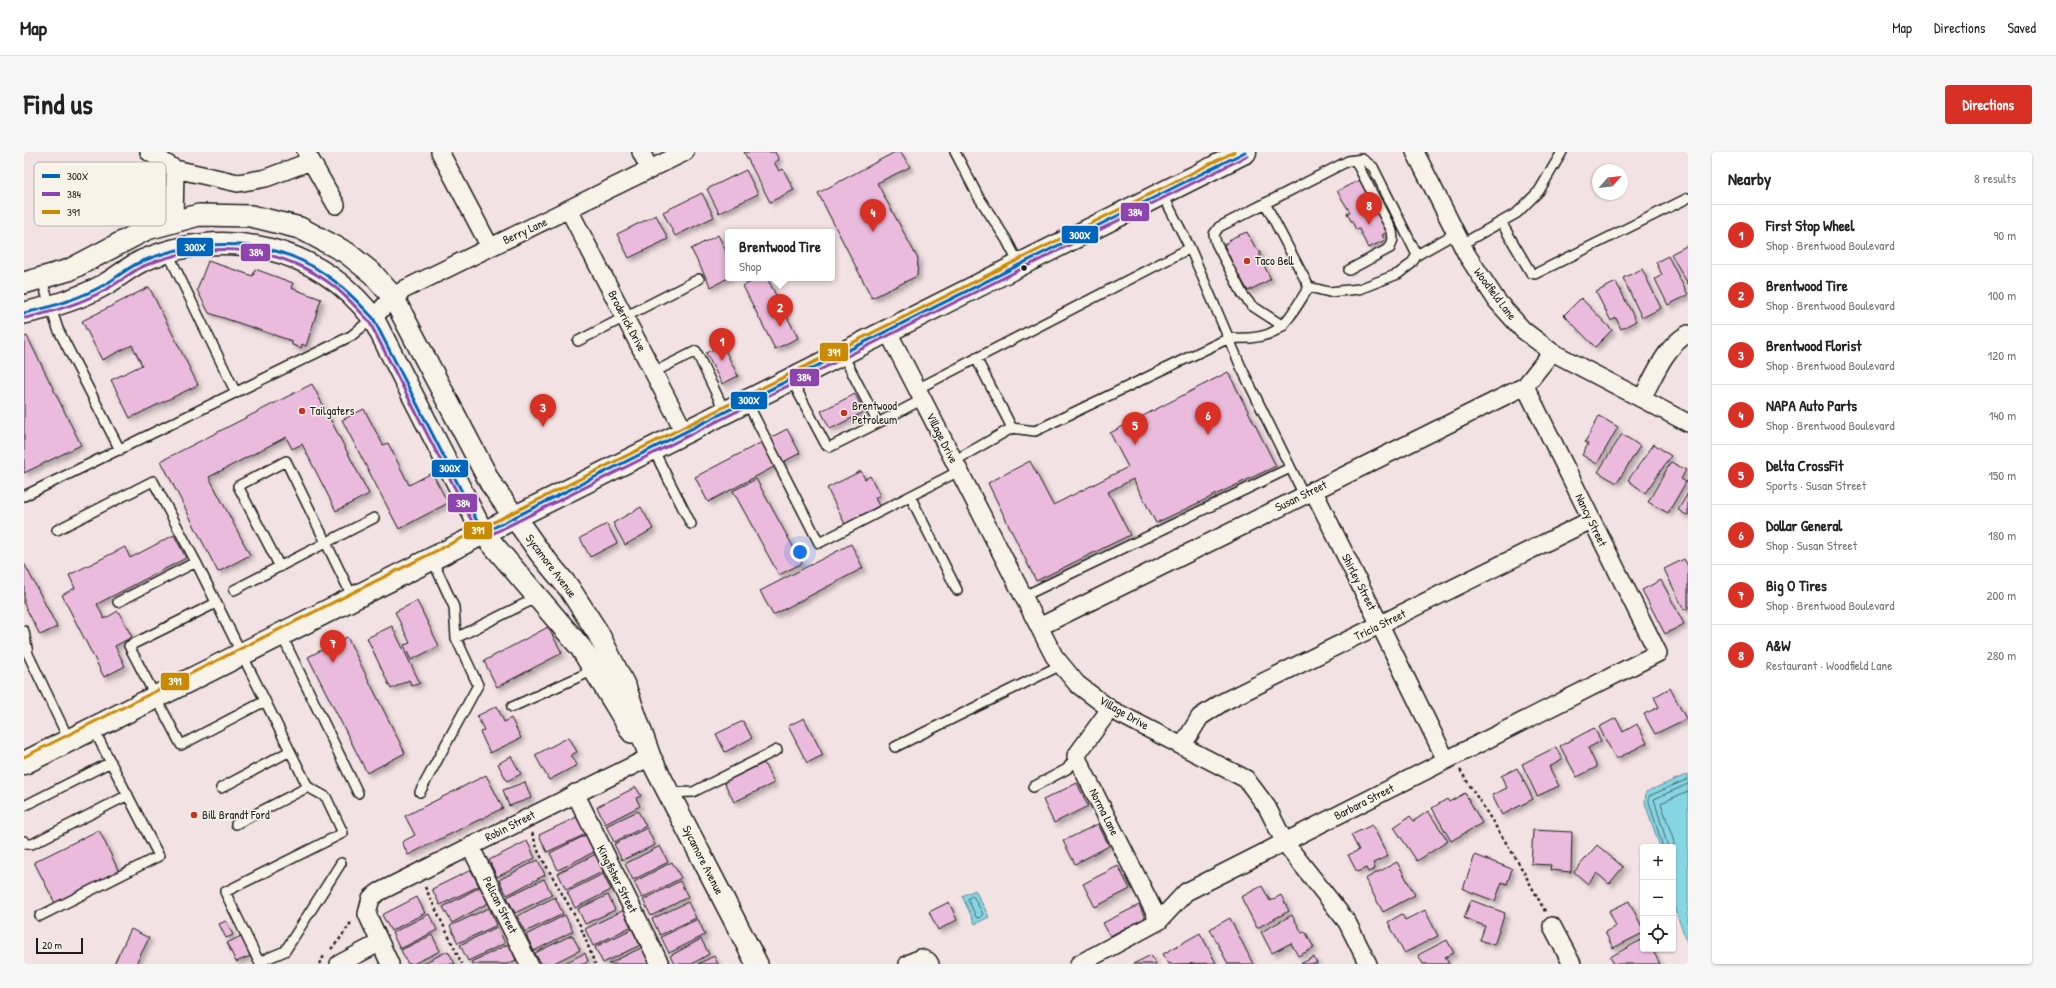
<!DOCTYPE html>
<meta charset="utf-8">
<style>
:root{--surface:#fff;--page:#f6f6f6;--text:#222;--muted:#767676;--line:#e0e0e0;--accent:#d93025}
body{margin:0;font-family:"Patrick Hand",sans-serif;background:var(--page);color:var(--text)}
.controls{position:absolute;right:12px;bottom:12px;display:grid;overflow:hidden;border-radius:4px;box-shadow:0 1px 3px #0004}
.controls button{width:36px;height:36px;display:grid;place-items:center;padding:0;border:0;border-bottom:1px solid var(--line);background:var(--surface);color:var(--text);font:20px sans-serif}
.compass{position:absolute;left:1568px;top:12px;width:36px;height:36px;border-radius:50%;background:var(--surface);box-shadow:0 1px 3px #0004;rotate:63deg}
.scale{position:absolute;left:12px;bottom:10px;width:47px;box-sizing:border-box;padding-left:4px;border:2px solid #1c1c1c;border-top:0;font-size:11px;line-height:14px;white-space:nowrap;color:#1c1c1c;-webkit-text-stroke:3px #f7f3e8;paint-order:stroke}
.you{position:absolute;left:776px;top:400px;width:14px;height:14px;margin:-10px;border:3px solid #fff;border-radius:50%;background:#1a73e8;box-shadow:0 0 0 6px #1a73e833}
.badge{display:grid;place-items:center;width:26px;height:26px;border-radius:50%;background:var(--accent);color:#fff;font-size:13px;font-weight:700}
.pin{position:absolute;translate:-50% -33px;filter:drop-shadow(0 1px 2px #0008)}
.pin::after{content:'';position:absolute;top:21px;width:14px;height:12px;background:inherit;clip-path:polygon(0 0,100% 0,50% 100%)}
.popup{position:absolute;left:701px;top:77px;width:110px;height:52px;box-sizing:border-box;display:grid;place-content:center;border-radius:4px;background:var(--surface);filter:drop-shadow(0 1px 3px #0005);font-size:13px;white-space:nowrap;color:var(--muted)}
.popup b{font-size:15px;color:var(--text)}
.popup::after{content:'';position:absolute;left:50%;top:100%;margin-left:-8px;border:8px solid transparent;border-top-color:var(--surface)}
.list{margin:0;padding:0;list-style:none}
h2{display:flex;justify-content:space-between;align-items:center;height:52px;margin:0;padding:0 16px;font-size:17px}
h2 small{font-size:13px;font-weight:400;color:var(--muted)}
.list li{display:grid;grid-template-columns:26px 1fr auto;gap:12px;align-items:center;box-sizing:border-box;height:60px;padding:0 16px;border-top:1px solid var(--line)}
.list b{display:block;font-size:15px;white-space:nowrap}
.list p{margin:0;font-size:13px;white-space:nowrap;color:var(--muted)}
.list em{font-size:13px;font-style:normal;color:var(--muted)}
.icon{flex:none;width:22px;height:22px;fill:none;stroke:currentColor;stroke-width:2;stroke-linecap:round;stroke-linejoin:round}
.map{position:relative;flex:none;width:1664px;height:812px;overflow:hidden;border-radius:4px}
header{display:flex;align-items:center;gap:24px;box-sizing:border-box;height:56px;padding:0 20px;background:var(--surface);border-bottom:1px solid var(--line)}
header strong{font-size:19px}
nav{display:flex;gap:22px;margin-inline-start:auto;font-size:14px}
.intro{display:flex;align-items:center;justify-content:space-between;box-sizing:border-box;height:96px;padding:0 24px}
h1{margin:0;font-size:28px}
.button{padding:10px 18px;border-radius:4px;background:var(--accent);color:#fff;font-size:14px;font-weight:700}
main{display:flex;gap:24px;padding:0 24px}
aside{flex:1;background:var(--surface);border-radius:4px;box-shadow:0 1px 3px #0004}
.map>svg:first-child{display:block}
.water{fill:#86d5e2;stroke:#5c8b93}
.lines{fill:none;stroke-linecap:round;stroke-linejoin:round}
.shore{stroke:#46666b;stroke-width:1}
.building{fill:#eabbdc;stroke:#1c1c1c;filter:url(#shadow)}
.service-casing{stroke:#1c1c1c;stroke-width:12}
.minor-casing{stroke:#1c1c1c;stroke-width:20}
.tertiary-casing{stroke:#1c1c1c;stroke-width:24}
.primary-casing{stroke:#1c1c1c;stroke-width:25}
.path{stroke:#1c1c1c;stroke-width:2.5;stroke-dasharray:3 3;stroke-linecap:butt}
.service{stroke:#f7f3e8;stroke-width:9}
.minor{stroke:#f7f3e8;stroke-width:17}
.tertiary{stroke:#f7f3e8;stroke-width:21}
.primary{stroke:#f7f3e8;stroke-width:22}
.bus-1-casing{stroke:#f7f3e8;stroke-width:6}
.bus-2-casing{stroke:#f7f3e8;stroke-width:6}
.bus-3-casing{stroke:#f7f3e8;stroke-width:6}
.bus-1{stroke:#0065bd;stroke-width:3}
.bus-2{stroke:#8e44ad;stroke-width:3}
.bus-3{stroke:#cb8a06;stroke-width:3}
.poi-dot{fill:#c8321e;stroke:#f7f3e8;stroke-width:1.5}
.bus-dot{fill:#1c1c1c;stroke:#f7f3e8;stroke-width:1.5}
.labels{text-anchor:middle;stroke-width:3;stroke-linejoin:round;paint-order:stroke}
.street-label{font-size:12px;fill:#1c1c1c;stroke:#f7f3e8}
.poi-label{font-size:12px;fill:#1c1c1c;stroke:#f7f3e8;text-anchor:start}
.key{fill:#f7f3e8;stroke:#b5b2ab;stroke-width:1}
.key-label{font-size:11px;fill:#1c1c1c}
.line-badge{stroke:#f7f3e8;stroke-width:1.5}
.badge-label{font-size:11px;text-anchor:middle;font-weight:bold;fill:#fff}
</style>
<header>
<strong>Map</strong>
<nav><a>Map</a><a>Directions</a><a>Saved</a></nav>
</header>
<div class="intro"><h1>Find us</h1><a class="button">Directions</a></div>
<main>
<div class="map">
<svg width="1664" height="812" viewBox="0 0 1664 812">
<defs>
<filter id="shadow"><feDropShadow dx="3.5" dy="3.5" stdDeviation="2" flood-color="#0004"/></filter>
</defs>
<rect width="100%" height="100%" fill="#f3e2e4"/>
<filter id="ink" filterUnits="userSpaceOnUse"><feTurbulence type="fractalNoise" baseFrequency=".025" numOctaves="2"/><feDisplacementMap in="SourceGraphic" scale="8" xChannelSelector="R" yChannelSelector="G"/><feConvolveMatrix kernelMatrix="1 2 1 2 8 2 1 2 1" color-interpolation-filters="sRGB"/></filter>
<g filter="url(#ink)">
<path class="water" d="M1664 622V793L1649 752V695H1636L1621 651 1622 640Z
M951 738 965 765 951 772 938 744Z"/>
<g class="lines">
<path class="shore" d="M1639 695 1625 650V644L1664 627
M1644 695 1630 647 1664 632
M1649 701 1650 690 1637 651 1664 639
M949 744 959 762 955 766 952 765 944 747Z"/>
</g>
<path class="building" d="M720 0H751L755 8 750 10 755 19 759 17 770 38 746 50Z
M871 0H877L886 15 853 31 894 107 893 124 848 146 794 41Z
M722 18 734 42 695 61 683 37Z
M1336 28 1345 46 1347 45 1363 80 1358 83 1361 88 1344 96 1335 77 1332 78 1328 69H1327L1323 61 1326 60 1313 39Z
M678 41 690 65 651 84 639 60Z
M632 63 644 87 605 106 593 82Z
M1223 80 1231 95 1236 99V106L1247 127 1224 139 1215 123 1211 119 1209 112 1200 93 1210 85Z
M694 83 704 103V126L687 135 667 97Z
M1664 93V132L1647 102Z
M1644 104 1664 143 1644 153 1631 127 1638 123 1632 110Z
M184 109 229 124 231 117 269 131 267 136 297 147 282 194 278 192 277 196 268 193V189L185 161 173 138Z
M1618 117 1637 156 1618 166 1599 126Z
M735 126H743L774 186 751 197 719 134Z
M1592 130 1612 169 1597 177 1592 166 1587 169 1572 140Z
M125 135 174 233 106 266 87 228 118 213 108 193 78 208 58 169Z
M1557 146 1588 178 1571 195 1540 163Z
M3 184 57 293 0 321V185Z
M698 192 714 224 698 232 682 201Z
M1204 220 1252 314 1132 371 1109 327 1084 340 1106 383 1012 429 964 331 1006 309 1029 353 1104 315 1086 281Z
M288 232 345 342 312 359 278 292 268 297 262 285 185 325 226 403 194 420 137 309Z
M831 242 840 260 806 277 797 259Z
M340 257 359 293 364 291 385 333 408 321 424 351 375 377 318 268Z
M1575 264 1594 275 1573 312 1558 303 1564 292 1561 290Z
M763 277 776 301 684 350 671 325Z
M1598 282 1616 294 1593 331 1574 320Z
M1630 292 1647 304 1621 341 1604 328Z
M1647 310 1662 318 1657 327 1662 330 1644 361 1624 350Z
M837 319 841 327 846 324 856 343 851 346 855 354 821 372 803 336Z
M732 327 778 411 755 423 709 339Z
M1664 341V364L1654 358Z
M617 355 629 377 601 393 589 371Z
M583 372 593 391 566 405 556 386Z
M150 383 162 406 73 452 80 467 94 459 108 485 91 494 101 514 80 525 38 443 51 436 45 423 101 395 106 406Z
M827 392 839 416 749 463 736 439Z
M1660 407 1664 414V456L1660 458 1640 417Z
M0 411 33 475 16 483 0 452Z
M1637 428 1660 472 1641 482 1618 438Z
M393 449 415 494 387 508 380 493 386 491 371 460Z
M368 474 396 531 388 534 385 528 367 537 343 486Z
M524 475 538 501 473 535 460 509Z
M323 485 381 601 343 621 284 505Z
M1646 536 1662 567 1631 582 1620 562 1635 555 1630 545Z
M473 554 480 570 487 566 497 586 466 601 456 580 460 578 453 564Z
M780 566 799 603 783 611 764 574Z
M1592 566 1599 580 1613 572 1623 591 1592 607 1575 575Z
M719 569 728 586 701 600 692 582Z
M1570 576 1577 589 1564 596 1573 615 1553 625 1536 594Z
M545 585 553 600 547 603 553 613 525 628 511 603Z
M1532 595 1538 608 1525 615 1535 634 1513 644 1498 612Z
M487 604 497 622 483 629 474 612Z
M740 611 750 631 710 650 700 630Z
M1493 616 1509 647 1478 663 1468 643 1483 636 1477 624Z
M462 623 479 656 384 703 378 690 391 683 381 664Z
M501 630 507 646 485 654 479 638Z
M1053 631 1064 654 1030 671 1019 648Z
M612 635 617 644 612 646 616 654 581 672 573 655Z
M1441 641 1458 671 1427 689 1408 656 1423 647 1425 650Z
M614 659 622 674 590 690 582 674Z
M1404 659 1424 689 1393 709 1370 675 1386 664 1390 669Z
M553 665 562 682 523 700 515 683Z
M1074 672 1085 694 1051 712 1039 689Z
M1348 673 1364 704 1349 711 1351 717 1344 720 1342 716 1333 720 1324 703 1335 698 1327 683Z
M623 676 631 693 598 708 590 692Z
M75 678 96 722 32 753 10 710Z
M1509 678 1548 680 1547 720 1526 718 1527 713 1507 712Z
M564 682 572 699 534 718 526 701Z
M503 689 511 706 473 725 465 708Z
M1573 693 1599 715 1585 732 1573 721 1564 732 1550 720Z
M636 694 644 710 609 728 601 712Z
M572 702 580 719 542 738 534 721Z
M1451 703 1488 717 1483 732 1478 730 1471 749 1439 737Z
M514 708 521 723 483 743 475 728Z
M648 710 657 726 618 746 610 730Z
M1373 710 1391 743 1359 760 1341 727Z
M1094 714 1106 737 1071 755 1059 732Z
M447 718 455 734 416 753 408 737Z
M579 722 587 738 551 756 543 740Z
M520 727 528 743 491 761 483 745Z
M656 729 664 745 627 764 619 748Z
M1238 734 1246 749 1257 743 1265 759 1233 776 1217 745Z
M456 735 464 751 428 771 419 755Z
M584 743 591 758 561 772 554 757Z
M393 745 401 761 367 779 358 763Z
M531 745 539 762 501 780 493 764Z
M1447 748 1481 761 1470 793 1456 788 1461 774 1440 766Z
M1605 749 1619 777V781L1589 796 1581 780 1592 774 1585 759Z
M664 750 672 766 636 783 628 767Z
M925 750 933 768 914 778 905 760Z
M1115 753 1121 766 1086 784 1079 771Z
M465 756 473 773 434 791 426 774Z
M600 758 608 774 569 794 561 777Z
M1401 758 1414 784 1380 801 1364 770 1378 762 1381 768Z
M405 762 413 778 376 797 368 781Z
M541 763 549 779 510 799 502 783Z
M1268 763 1278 781 1281 779 1290 796 1274 804 1267 791 1248 801 1237 780Z
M1206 766 1229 812H1204L1186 777Z
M674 767 681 783 645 801 637 785Z
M202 769 209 783 202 786 195 772Z
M473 775 481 791 444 809 436 793Z
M107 777 125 786 112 812H90Z
M608 777 616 793 579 811 571 795Z
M1176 781 1192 811 1145 812 1139 802Z
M408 783 416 799 389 812H384L377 798Z
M548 783 556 798 528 812H517L511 801Z
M217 784 226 804 212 810 203 791Z
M677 787 685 802 668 812H650L646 804Z
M1619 787V797H1628L1636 812H1590L1586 805Z
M1423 788 1430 801 1421 805 1425 812H1399L1394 803Z
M485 792 492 808 483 812H448L447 810Z
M619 795 626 810 623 812H584Z
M424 799 431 812H398Z
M561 801 564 809 560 812H539Z
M1127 803 1132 812H1109Z
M690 804 694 812H674Z
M1290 805 1293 812H1276Z"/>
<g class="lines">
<defs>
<path id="service" d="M931 0 954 44 982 87 995 112
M1138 41 1166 96 1217 215 1280 343
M1241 51 1285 135 1305 140 1335 137 1374 122 1387 112 1393 103 1432 81
M1477 70 1507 121 1511 122 1664 46
M1438 92 1493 61 1515 39 1538 0
M143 99 212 241
M1325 118 1366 96 1369 87 1368 79 1331 8
M17 126 34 177 96 298
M1259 174 1227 153 1219 143 1192 91 1190 82 1195 75 1324 9 1338 7 1349 15 1393 103
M554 189 675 127
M952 206 988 276
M630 220 672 199 701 260
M767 227 802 293 806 295 854 271 818 201
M893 237 1166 96
M723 250 795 391 935 319
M854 271 899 247
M629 297 667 372
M930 309 988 276 1011 279 1205 186C1256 189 1260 174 1285 135
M0 344 327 184 349 166
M886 344 933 438
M33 378 129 329 172 410 284 635 302 645 319 681 201 740 235 810 261 799 317 711
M408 407 430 455 432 486
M256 415 214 334 262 309 329 446
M210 438 350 366
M1000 444 1266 316
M94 450 172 410
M192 451 105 494 157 593 241 549
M0 479 4 502 45 588
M257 482 334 641
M488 555 570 518
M871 595 1037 513
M1009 635 1043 617 1052 604
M197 636 266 599
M396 640 454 533 432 486 514 445
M645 641 669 640 753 598
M0 654 87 610
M212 672 284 635
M0 689 3 692H8L104 643
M16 764 135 704 69 576"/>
<path id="minor" d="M125 0 151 17 214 31 242 26 287 9
M282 0 312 53
M416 0 466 95
M617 0 626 18
M1391 0 1443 103 1473 149 1499 178 1528 200 1664 271
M545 58 661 281
M150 70 151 17
M349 166 369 145 381 137 661 0
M863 178 1030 504 1053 532 1086 557 1222 627 1243 655 1261 691 1323 770 1344 812
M1618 246C1630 225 1641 194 1664 182
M1289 338 1356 473 1422 608
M1015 475 1501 234 1528 200
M1086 557 1052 604 1135 769
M1159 593 1176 565 1199 550 1567 368
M551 641 636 812
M446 694 505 812
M1528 774 1548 812
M315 812 355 791
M366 812 343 762 347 746 355 740 626 605
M884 812 896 806 904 809 906 812
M1055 812 1135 769 1162 740 1634 501 1501 234"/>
<path id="tertiary" d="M0 131 45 118 123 77 175 63 227 64 276 76 323 101 349 122 369 145 467 332 516 401 545 436 574 481 602 537 626 605 733 812
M0 161C28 155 55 147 80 133 93 126 105 115 118 109 202 73 293 94 349 166L459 381 557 496 608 580"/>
<path id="primary" d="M0 611 1221 0"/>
</defs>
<use href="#service" class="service-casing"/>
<use href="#minor" class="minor-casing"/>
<use href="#tertiary" class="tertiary-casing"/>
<use href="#primary" class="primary-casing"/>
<path class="path" d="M1436 618 1493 708 1522 761
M508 681 515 701 556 773 571 812
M401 735 438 812
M307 797 315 788 328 769
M295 812 300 804"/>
<use href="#service" class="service"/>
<use href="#minor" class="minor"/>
<use href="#tertiary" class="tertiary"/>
<use href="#primary" class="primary"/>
<defs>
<path id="bus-1" d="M0 161C28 155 55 147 80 133 93 126 105 114 119 109 177 85 249 85 302 123 320 135 334 150 349 166L459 381 1221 0"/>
<path id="bus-2" d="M1 166C29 160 56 152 81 138 95 131 106 120 120 114 178 89 245 92 298 126 316 137 330 153 345 169L455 383 460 386 1223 4"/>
<path id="bus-3" d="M0 605 1210 0"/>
</defs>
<use href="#bus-1" class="bus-1-casing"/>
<use href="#bus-2" class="bus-2-casing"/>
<use href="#bus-3" class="bus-3-casing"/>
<use href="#bus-1" class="bus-1"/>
<use href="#bus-2" class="bus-2"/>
<use href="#bus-3" class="bus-3"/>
</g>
</g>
<g class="poi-dot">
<circle cx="1223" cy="109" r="4"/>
<circle cx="278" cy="259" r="4"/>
<circle cx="820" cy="261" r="4"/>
<circle cx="170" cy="663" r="4"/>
</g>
<circle class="bus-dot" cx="1000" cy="116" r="3.5"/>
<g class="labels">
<g class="street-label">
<text transform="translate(501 79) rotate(-25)" y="4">Berry Lane</text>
<text transform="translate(1471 142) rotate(53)" y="4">Woodfield Lane</text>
<text transform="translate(603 169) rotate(62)" y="4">Broderick Drive</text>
<text transform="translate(918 286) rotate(63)" y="4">Village Drive</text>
<text transform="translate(1277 344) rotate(-26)" y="4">Susan Street</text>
<text transform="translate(1567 368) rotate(64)" y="4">Nancy Street</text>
<text transform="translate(527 414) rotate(53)" y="4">Sycamore Avenue</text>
<text transform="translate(1335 430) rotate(63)" y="4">Shirley Street</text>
<text transform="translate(1356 473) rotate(-26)" y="4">Tricia Street</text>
<text transform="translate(1100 561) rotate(30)" y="4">Village Drive</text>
<text transform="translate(1340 650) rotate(-27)" y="4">Barbara Street</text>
<text transform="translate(1080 660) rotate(63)" y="4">Norma Lane</text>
<text transform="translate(486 674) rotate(-27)" y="4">Robin Street</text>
<text transform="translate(679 708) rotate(63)" y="4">Sycamore Avenue</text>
<text transform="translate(593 727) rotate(63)" y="4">Kingfisher Street</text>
<text transform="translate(476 753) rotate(63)" y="4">Pelican Street</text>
</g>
<g class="poi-label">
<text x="1231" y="113">Taco Bell</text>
<text x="828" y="258">Brentwood<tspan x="828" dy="14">Petroleum</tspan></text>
<text x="286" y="263">Tailgaters</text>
<text x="178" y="667">Bill Brandt Ford</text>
</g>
</g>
<rect x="10" y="10" width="132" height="64" rx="6" class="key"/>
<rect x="18" y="22" width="18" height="4" fill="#0065bd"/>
<rect x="18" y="40" width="18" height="4" fill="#8e44ad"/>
<rect x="18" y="58" width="18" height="4" fill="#cb8a06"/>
<g class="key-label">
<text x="43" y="28">300X</text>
<text x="43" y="46">384</text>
<text x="43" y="64">391</text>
</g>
<g class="line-badge">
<rect x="1096" y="50" width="30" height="20" rx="4" fill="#8e44ad"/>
<rect x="1037" y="73" width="38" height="19" rx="4" fill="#0065bd"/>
<rect x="152" y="85" width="38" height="20" rx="4" fill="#0065bd"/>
<rect x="216" y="91" width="31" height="19" rx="4" fill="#8e44ad"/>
<rect x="795" y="190" width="30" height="20" rx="4" fill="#cb8a06"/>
<rect x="765" y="216" width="31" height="19" rx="4" fill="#8e44ad"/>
<rect x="706" y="239" width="38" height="19" rx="4" fill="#0065bd"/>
<rect x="407" y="307" width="38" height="19" rx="4" fill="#0065bd"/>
<rect x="423" y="341" width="31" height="20" rx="4" fill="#8e44ad"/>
<rect x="439" y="369" width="30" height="19" rx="4" fill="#cb8a06"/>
<rect x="136" y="520" width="30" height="19" rx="4" fill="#cb8a06"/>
</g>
<g class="badge-label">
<text x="1111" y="64">384</text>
<text x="1056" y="87">300X</text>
<text x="171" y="99">300X</text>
<text x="232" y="104">384</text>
<text x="810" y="204">391</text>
<text x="780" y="229">384</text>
<text x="725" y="252">300X</text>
<text x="426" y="320">300X</text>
<text x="439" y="355">384</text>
<text x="454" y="382">391</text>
<text x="151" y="533">391</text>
</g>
</svg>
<div class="controls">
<button>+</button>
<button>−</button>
<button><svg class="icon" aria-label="locate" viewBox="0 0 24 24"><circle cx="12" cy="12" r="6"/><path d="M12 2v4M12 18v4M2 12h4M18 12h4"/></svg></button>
</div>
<svg class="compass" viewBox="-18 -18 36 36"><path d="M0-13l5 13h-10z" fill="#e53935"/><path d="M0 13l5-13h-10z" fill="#767676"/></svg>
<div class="scale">20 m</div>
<div class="you"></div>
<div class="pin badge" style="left:698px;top:209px">1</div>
<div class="pin badge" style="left:756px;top:175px">2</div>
<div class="popup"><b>Brentwood Tire</b>Shop</div>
<div class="pin badge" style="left:519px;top:275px">3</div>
<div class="pin badge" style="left:849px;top:80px">4</div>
<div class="pin badge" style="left:1111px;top:293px">5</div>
<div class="pin badge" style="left:1184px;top:283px">6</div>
<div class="pin badge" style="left:309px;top:511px">7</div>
<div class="pin badge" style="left:1345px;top:73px">8</div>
</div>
<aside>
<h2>Nearby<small>8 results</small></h2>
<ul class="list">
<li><span class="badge">1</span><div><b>First Stop Wheel</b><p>Shop · Brentwood Boulevard</p></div><em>90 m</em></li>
<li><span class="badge">2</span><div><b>Brentwood Tire</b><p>Shop · Brentwood Boulevard</p></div><em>100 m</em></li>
<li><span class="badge">3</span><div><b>Brentwood Florist</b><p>Shop · Brentwood Boulevard</p></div><em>120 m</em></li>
<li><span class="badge">4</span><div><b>NAPA Auto Parts</b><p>Shop · Brentwood Boulevard</p></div><em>140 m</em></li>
<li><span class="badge">5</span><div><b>Delta CrossFit</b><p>Sports · Susan Street</p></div><em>150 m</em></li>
<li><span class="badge">6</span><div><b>Dollar General</b><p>Shop · Susan Street</p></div><em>180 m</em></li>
<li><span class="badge">7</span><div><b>Big O Tires</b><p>Shop · Brentwood Boulevard</p></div><em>200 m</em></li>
<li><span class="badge">8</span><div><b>A&amp;W</b><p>Restaurant · Woodfield Lane</p></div><em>280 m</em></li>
</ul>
</aside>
</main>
